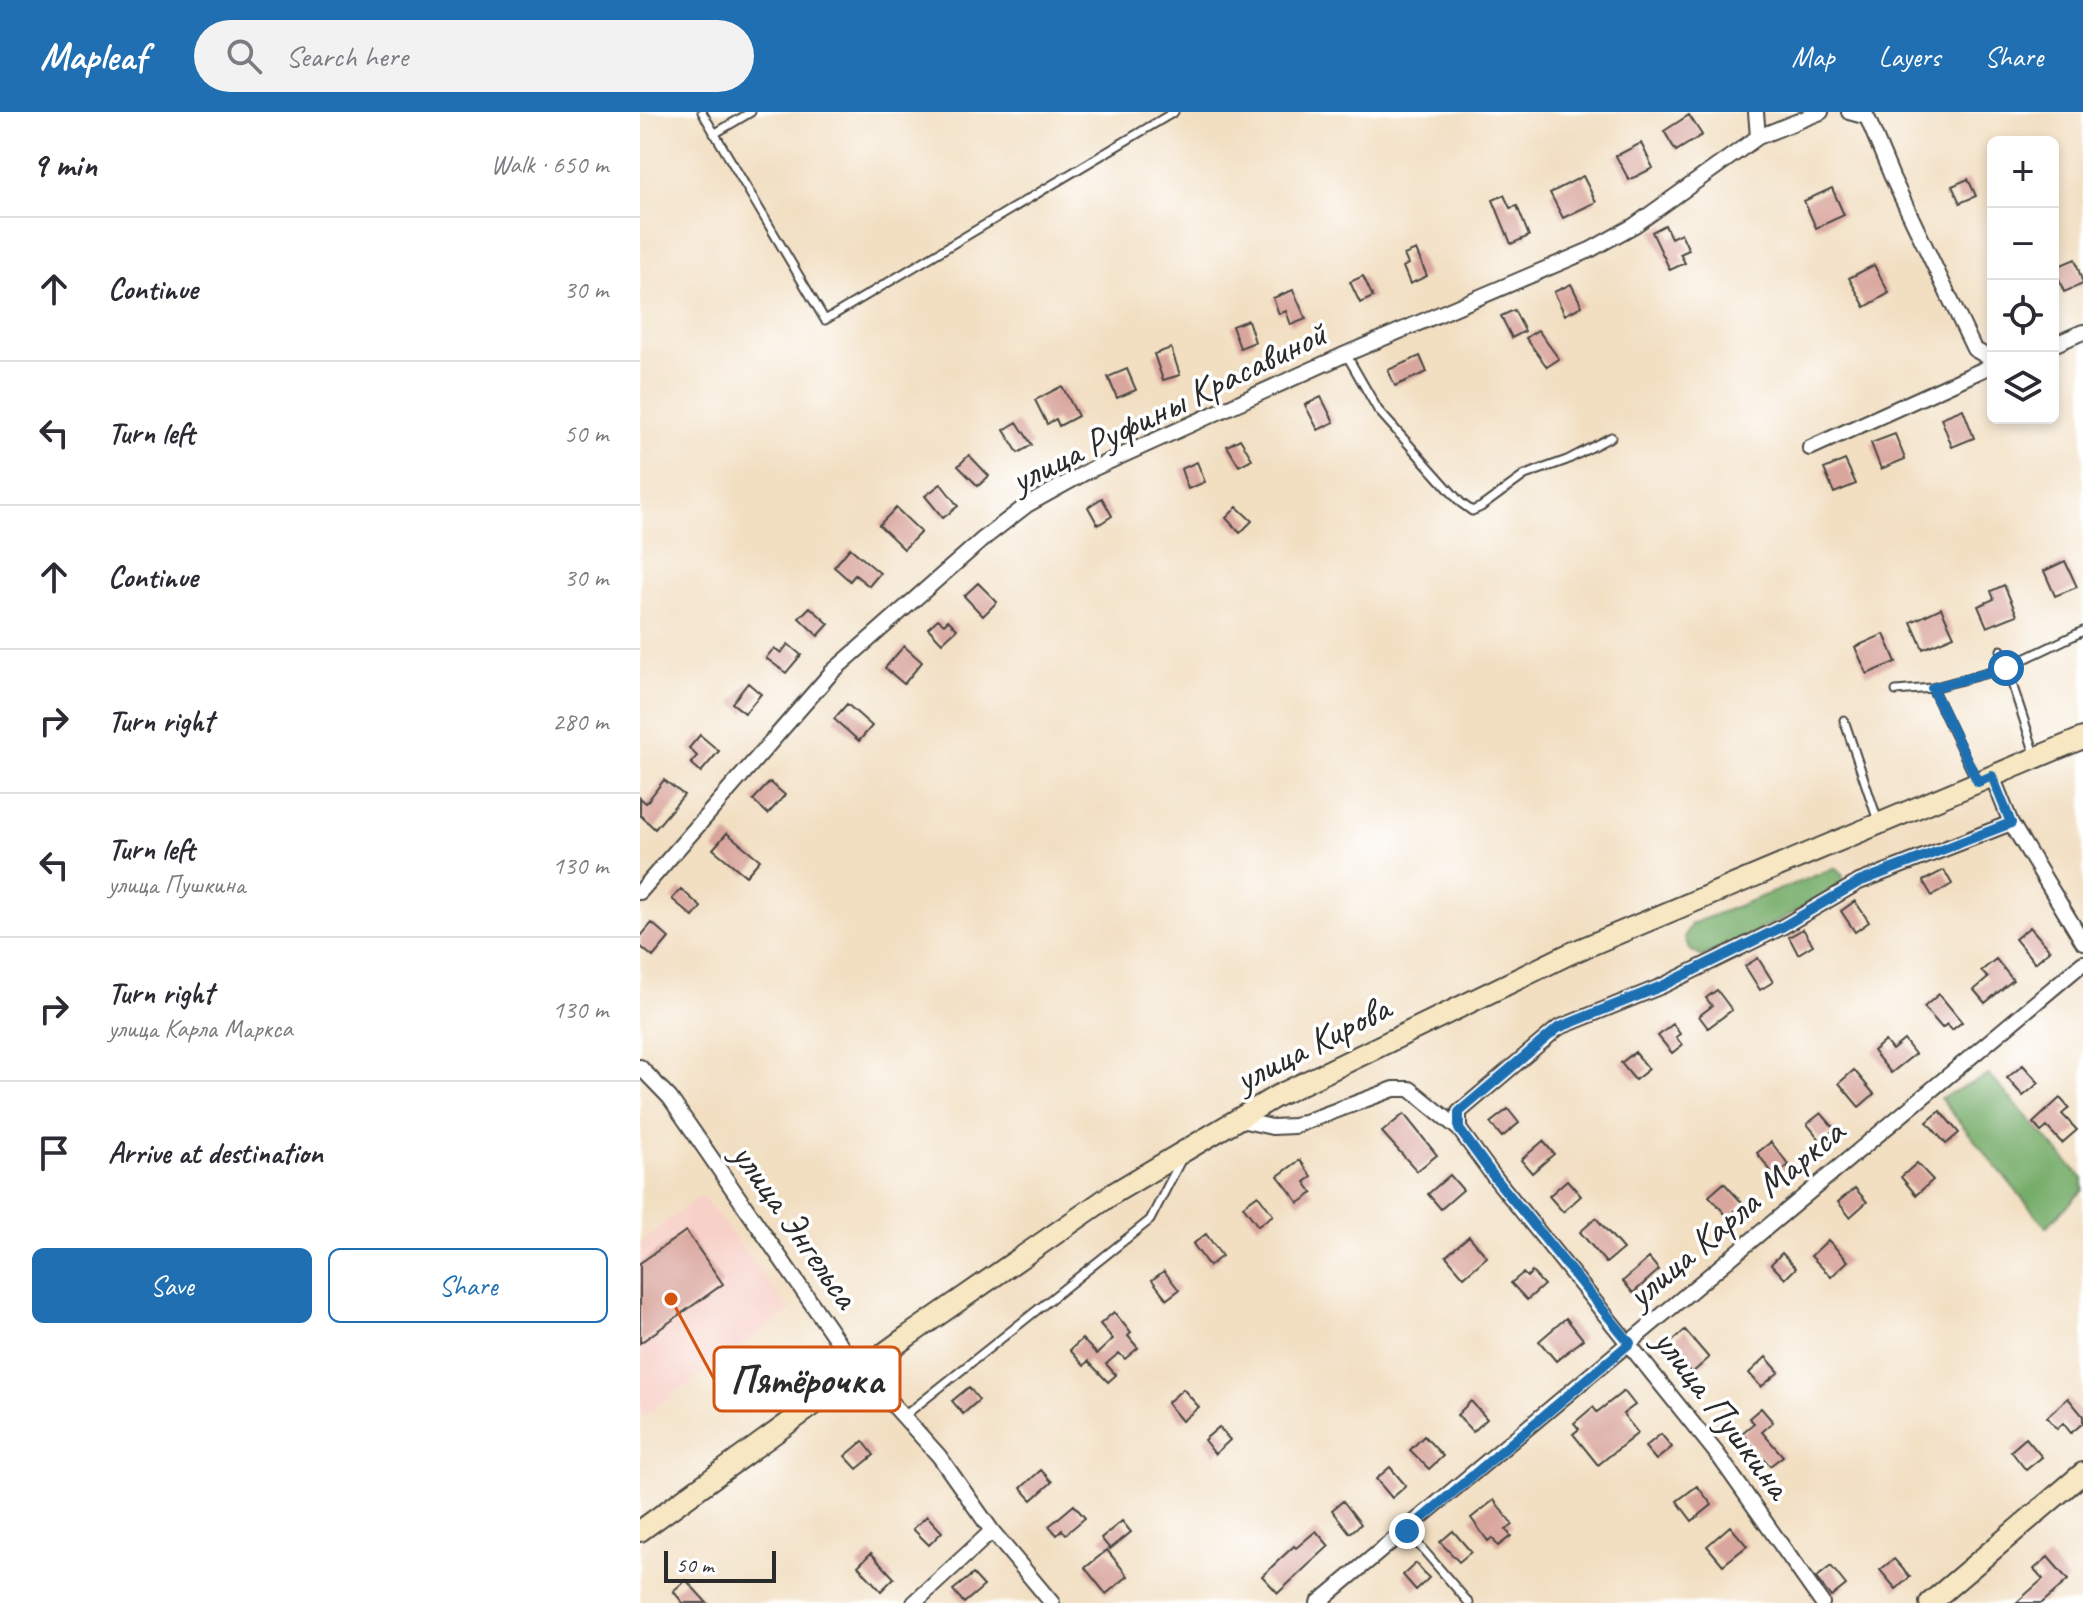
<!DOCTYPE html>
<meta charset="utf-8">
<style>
:root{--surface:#fff;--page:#f2f2f3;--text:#2b2b33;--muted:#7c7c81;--line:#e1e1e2;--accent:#1f6fb2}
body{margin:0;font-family:Caveat,sans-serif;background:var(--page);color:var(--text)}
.controls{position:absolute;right:24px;top:24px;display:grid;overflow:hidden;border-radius:12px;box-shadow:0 4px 12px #0003}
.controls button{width:72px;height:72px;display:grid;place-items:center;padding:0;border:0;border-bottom:2px solid var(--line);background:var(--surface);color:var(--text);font:40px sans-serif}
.scale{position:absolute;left:24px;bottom:20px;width:112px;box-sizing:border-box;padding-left:8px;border:4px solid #2b2b2b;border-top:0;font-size:22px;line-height:28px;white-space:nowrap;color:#2b2b2b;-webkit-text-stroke:6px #fff;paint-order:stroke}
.stop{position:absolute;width:24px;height:24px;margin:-18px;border:6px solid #1f6fb2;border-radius:50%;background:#fff}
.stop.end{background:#1f6fb2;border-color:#fff;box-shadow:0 2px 8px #0008}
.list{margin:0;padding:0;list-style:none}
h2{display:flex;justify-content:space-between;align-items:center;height:104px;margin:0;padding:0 32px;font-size:34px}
h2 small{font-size:26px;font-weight:400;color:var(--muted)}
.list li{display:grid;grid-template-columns:52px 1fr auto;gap:24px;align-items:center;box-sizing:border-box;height:144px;padding:0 32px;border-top:2px solid var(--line)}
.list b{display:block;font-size:30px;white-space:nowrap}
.list p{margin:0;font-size:26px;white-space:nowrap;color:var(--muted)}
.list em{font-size:26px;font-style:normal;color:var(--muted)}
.actions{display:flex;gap:16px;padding:24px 32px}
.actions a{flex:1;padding:18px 0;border:2px solid var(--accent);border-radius:12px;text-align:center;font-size:28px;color:var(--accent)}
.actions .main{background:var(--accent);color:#fff}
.icon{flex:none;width:44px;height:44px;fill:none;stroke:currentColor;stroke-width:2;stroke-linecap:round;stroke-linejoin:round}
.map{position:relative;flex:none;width:1443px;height:1491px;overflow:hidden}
header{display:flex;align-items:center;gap:48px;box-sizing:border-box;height:112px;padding:0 40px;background:var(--accent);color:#fff}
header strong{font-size:38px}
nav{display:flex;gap:44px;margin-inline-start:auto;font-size:28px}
.search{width:560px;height:72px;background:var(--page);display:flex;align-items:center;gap:20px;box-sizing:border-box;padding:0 28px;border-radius:44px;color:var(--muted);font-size:30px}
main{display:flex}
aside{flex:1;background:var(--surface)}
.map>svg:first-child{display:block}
.built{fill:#f7d1c8}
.forest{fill:#77ad6b;stroke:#516c4b;stroke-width:2}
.building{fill:#d9a69d}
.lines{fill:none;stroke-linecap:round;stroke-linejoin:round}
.lane-casing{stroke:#494642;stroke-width:11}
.street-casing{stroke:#494642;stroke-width:18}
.secondary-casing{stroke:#494642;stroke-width:24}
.lane{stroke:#fff;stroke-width:7}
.street{stroke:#fff;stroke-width:14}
.secondary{stroke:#f7e8c3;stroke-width:20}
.route{stroke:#1f6fb2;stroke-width:10}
.labels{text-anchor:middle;stroke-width:7;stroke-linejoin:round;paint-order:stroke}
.street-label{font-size:38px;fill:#2b2b2b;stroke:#fff}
.leader{fill:none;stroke:#d5540f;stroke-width:3}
.callout-dot{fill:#d5540f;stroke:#fff;stroke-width:3}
.callout{fill:#fff;stroke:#d5540f;stroke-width:3}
.callout-label{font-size:40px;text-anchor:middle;font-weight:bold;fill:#2b2b2b}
</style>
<header>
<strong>Mapleaf</strong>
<div class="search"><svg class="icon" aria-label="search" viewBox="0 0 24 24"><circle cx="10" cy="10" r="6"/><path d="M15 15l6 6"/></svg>Search here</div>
<nav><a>Map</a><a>Layers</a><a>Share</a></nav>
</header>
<main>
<aside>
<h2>9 min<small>Walk · 650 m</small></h2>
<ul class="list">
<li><svg class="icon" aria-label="ahead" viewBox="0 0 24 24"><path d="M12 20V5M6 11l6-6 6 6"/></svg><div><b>Continue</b></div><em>30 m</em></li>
<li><svg class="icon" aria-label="left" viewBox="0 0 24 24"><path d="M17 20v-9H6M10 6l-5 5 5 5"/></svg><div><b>Turn left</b></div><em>50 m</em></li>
<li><svg class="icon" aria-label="ahead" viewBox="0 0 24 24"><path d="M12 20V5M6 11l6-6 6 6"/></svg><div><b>Continue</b></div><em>30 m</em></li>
<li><svg class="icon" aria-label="right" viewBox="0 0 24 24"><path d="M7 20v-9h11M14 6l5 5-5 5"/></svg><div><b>Turn right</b></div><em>280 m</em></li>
<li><svg class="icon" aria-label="left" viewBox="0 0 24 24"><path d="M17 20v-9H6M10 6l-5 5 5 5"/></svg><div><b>Turn left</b><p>улица Пушкина</p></div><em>130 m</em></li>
<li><svg class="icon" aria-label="right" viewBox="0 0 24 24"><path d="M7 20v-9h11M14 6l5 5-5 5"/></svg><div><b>Turn right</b><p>улица Карла Маркса</p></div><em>130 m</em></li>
<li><svg class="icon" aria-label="arrive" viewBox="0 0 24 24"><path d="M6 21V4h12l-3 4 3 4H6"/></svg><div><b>Arrive at destination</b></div></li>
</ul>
<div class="actions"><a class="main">Save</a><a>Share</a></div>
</aside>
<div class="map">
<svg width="1443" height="1491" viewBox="0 0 1443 1491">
<rect width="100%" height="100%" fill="#fff"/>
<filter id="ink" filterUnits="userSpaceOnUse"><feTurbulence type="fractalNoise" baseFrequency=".0125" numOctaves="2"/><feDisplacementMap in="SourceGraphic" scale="16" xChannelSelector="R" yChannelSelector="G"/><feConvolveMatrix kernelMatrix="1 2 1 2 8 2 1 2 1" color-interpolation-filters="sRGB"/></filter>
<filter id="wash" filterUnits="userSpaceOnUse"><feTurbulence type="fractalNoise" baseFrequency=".006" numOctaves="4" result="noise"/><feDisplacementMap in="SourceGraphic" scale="32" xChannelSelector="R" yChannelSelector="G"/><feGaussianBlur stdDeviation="1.8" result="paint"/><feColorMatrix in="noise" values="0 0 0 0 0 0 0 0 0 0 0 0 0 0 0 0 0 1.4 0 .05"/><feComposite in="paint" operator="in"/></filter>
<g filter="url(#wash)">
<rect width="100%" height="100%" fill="#f2dfc2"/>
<path class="built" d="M61 1082 151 1199 0 1307V1131Z"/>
<path class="forest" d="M1195 756 1203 764 1202 773 1140 808 1062 845 1049 837 1045 825 1051 812Z
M1349 963 1443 1067V1078L1406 1115 1300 986Z"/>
<g id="blocks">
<path class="building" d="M1049 3 1062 23 1036 39 1024 19Z
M1001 31 1013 56 989 68 976 44Z
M943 64 956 90 923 106 910 81Z
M1328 67 1336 84 1320 91 1312 74Z
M1192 76 1204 103 1176 116 1164 89Z
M864 83 870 96 877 94 889 124 871 132 853 88Z
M1025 113 1031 126 1041 121 1049 138 1040 142 1045 151 1030 158 1012 120Z
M776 138 787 164 770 172 763 155 768 152 764 143Z
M1435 147 1443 172 1424 180 1414 156Z
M1234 153 1249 181 1225 195 1209 166Z
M723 164 733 185 720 191 710 170Z
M931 172 942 194 925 203 914 180Z
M653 178 666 207 651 213 646 199 639 202 633 186Z
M874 198 885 219 872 226 861 204Z
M608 208 615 230 600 236 592 214Z
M898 218 919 247 907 255 886 226Z
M531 236 540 263 523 268 514 242Z
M780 244 787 260 755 274 748 258Z
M487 257 496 278 477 286 468 265Z
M422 274 438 304 419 314 416 307 407 312 395 288Z
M681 285 694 310 678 318 665 293Z
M1323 297 1334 326 1312 335 1301 306Z
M377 310 392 333 378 341 364 318Z
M1255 322 1265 347 1241 357 1231 331Z
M600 327 612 347 599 354 587 334Z
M329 343 349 364 338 374 318 354Z
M1205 348 1216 372 1194 381 1184 357Z
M557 350 565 370 548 377 541 357Z
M301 372 318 394 303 406 285 384Z
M462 386 472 404 458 413 448 395Z
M597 395 612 409 600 421 586 406Z
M256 396 281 420 264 437 239 413Z
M210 436 240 461 229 474 215 463 210 469 194 455Z
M1425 449 1437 475 1415 484 1404 459Z
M338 471 357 490 343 504 324 484Z
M1364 473 1377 503 1347 515 1338 494 1354 487 1351 479Z
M170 495 189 512 178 524 159 506Z
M1301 496 1314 524 1283 537 1271 510Z
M298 507 304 512 308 508 317 517 302 531 288 516Z
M1244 522 1256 550 1227 562 1215 535Z
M148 532 161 543 146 561 126 546 134 536 141 541Z
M264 534 282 550 264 572 245 556Z
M108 571 121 582 105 601 92 591Z
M207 592 232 614 219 629 194 607Z
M60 623 79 639 61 660 51 651 57 644 49 636Z
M24 668 44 683 15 717 0 703V686L6 691Z
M130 670 145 683 128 702 113 688Z
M87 721 120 748 106 764 73 737Z
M1304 758 1312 772 1292 784 1283 769Z
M41 777 61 795 53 805 32 787Z
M1215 789 1229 810 1215 820 1201 799Z
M12 811 29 826 13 845 0 834V825Z
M1390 815 1410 838 1395 851 1375 827Z
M1163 817 1173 833 1158 842 1149 825Z
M1118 846 1133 870 1120 878 1105 854Z
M1356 847 1373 868 1345 891 1334 878 1348 866 1341 859Z
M1077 878 1092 898 1068 916 1059 904 1072 894 1066 886Z
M1299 882 1322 910 1312 918 1307 912 1302 916 1284 895Z
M1033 912 1040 922 1036 925 1042 933 1032 941 1018 924Z
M1264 928 1275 942 1251 961 1233 939 1245 929 1252 938Z
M995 940 1009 957 995 968 981 951Z
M1383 953 1399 971 1383 984 1367 966Z
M1214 958 1234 982 1219 995 1199 971Z
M1420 986 1429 996 1422 1002 1437 1018 1422 1031 1407 1015 1401 1020 1393 1011Z
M868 997 879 1011 862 1025 850 1011Z
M1300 999 1319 1021 1306 1032 1287 1010Z
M1181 1001 1195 1017 1181 1029 1167 1012Z
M764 1002 797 1043 777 1059 742 1020Z
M903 1029 914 1042 892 1061 881 1048Z
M1131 1030 1149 1053 1135 1064 1117 1041Z
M660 1048 672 1065 665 1070 673 1081 659 1091 638 1064Z
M1277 1051 1293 1068 1276 1083 1261 1065Z
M810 1063 823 1078 801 1097 788 1082Z
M927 1068 941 1084 923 1100 909 1084Z
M1084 1071 1103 1092 1088 1105 1069 1084Z
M1215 1076 1227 1090 1210 1105 1198 1090Z
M618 1083 633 1103 618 1114 603 1094Z
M956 1106 983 1137 966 1151 940 1120Z
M46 1119 83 1172 0 1231V1151Z
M566 1122 582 1144 569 1154 553 1132Z
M829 1124 847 1145 824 1165 806 1144Z
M1188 1128 1208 1149 1191 1165 1171 1144Z
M1142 1141 1156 1156 1145 1167 1131 1152Z
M1009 1146 1019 1158 993 1181 983 1169Z
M524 1159 539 1178 527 1187 512 1168Z
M892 1160 904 1173 887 1188 871 1171 883 1161 887 1165Z
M474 1200 491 1221 488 1224 498 1236 485 1247 479 1241 466 1252 476 1263 468 1270 448 1249 444 1254 430 1238 442 1227 457 1242 473 1227 460 1212Z
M926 1206 943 1227 916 1249 899 1229Z
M1045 1218 1069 1246 1052 1261 1028 1233Z
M1126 1245 1139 1260 1121 1275 1109 1261Z
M329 1275 339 1288 323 1302 312 1289Z
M543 1277 559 1295 542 1309 527 1291Z
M984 1279 995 1293 983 1302 998 1321 958 1353 933 1322 939 1317 934 1311 953 1295 957 1300Z
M1428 1286 1443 1304V1311L1431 1321 1423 1311 1417 1317 1407 1305Z
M831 1289 847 1307 833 1320 817 1303Z
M1121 1296 1133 1310 1122 1320 1143 1344 1130 1354 1102 1321 1114 1311 1109 1306Z
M579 1315 590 1328 575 1342 564 1328Z
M1021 1322 1032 1335 1016 1348 1005 1335Z
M784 1324 803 1344 789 1357 770 1338Z
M1386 1326 1402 1345 1386 1358 1371 1339Z
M223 1329 234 1343 217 1357 205 1344Z
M750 1355 766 1374 752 1386 736 1367Z
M401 1358 412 1370 392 1388 381 1376Z
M1057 1374 1072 1393 1052 1409 1037 1389Z
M854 1388 873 1413 866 1418 871 1424 858 1434 852 1426 848 1429 831 1406Z
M703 1389 721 1412 710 1421 692 1398Z
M434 1393 445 1406 426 1422 422 1418 417 1423 409 1414Z
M287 1404 302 1420 289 1433 273 1417Z
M482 1409 491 1420 470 1437 461 1426Z
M1090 1414 1107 1434 1083 1453 1067 1434Z
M676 1419 689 1434 638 1481 622 1464 654 1434 656 1436Z
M813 1419 831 1440 819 1450 800 1430Z
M467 1438 488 1464 466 1482 445 1456Z
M231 1441 254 1466 241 1479 218 1454Z
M1408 1445 1428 1468 1402 1491H1376L1403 1467 1394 1457Z
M1254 1447 1270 1465 1256 1477 1240 1458Z
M776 1451 789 1466 776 1478 763 1463Z
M1191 1454 1206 1473 1191 1485 1176 1466Z
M333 1462 344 1474 324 1491 313 1478Z
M46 1468 67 1491H43L33 1479Z"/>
</g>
</g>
<g filter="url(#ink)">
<use href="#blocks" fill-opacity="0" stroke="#494642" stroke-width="2"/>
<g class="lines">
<defs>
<path id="lane" d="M62 0 185 208 534 0
M74 22 111 0
M706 242 738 298 821 391 832 399 841 395 885 363 927 348 971 325
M1361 538 1395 642
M1292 576 1336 668
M1256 579 1292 576 1366 556 1443 519
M1204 608 1238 709
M264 1304 510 1108 541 1048
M767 1419 829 1491"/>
<path id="street" d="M1116 0 1118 25
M1209 0 1227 5 1252 65 1334 237 1353 248
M1413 233 1443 220
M1170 336 1353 253
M1352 664 1371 711 1443 830
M0 780 192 560 343 427 387 393 450 358 706 242 950 138 995 113 1118 25 1181 0
M0 955 30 986 203 1237 299 1344 352 1419 412 1491
M596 1007 632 1015 654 1014 754 977H770L819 1017
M274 1491 352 1419
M678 1491 1443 851
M1182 1491 1078 1343 852 1062 819 1017V1000L918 916 1022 874 1142 815 1219 770 1371 711"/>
<path id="secondary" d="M0 1419 268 1224 474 1081 635 985 929 842 1443 626
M1290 1491 1443 1361"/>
</defs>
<use href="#lane" class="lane-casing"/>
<use href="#street" class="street-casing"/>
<use href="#secondary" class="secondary-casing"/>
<use href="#lane" class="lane"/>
<use href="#street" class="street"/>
<use href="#secondary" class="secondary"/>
</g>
</g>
<g class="lines" filter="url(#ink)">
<path class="route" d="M767 1419 990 1231 852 1062 819 1017V1000L918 916 1022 874 1142 815 1219 770 1371 711 1352 664 1338 670 1292 576 1366 556"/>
</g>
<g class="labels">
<g class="street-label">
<text transform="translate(528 294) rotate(-26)" y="13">улица Руфины Красавиной</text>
<text transform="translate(672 931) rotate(-27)" y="13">улица Кирова</text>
<text transform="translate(1095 1101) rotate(-40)" y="13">улица Карла Маркса</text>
<text transform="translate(156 1113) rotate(55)" y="13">улица Энгельса</text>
<text transform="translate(1083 1301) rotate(53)" y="13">улица Пушкина</text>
</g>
</g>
<path class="leader" d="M31 1187L74 1267"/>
<circle class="callout-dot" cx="31" cy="1187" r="8"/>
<rect class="callout" x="74" y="1235" width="186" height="64" rx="8"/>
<g class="callout-label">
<text x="167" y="1281">Пятёрочка</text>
</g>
</svg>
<div class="controls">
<button>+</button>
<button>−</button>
<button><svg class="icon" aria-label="locate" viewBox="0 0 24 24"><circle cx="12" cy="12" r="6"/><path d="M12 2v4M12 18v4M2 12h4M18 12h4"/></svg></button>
<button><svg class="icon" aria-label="layers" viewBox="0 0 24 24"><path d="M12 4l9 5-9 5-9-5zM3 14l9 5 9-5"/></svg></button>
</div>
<div class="scale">50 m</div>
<div class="stop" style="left:1366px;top:556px"></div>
<div class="stop end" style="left:767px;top:1419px"></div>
</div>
</main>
